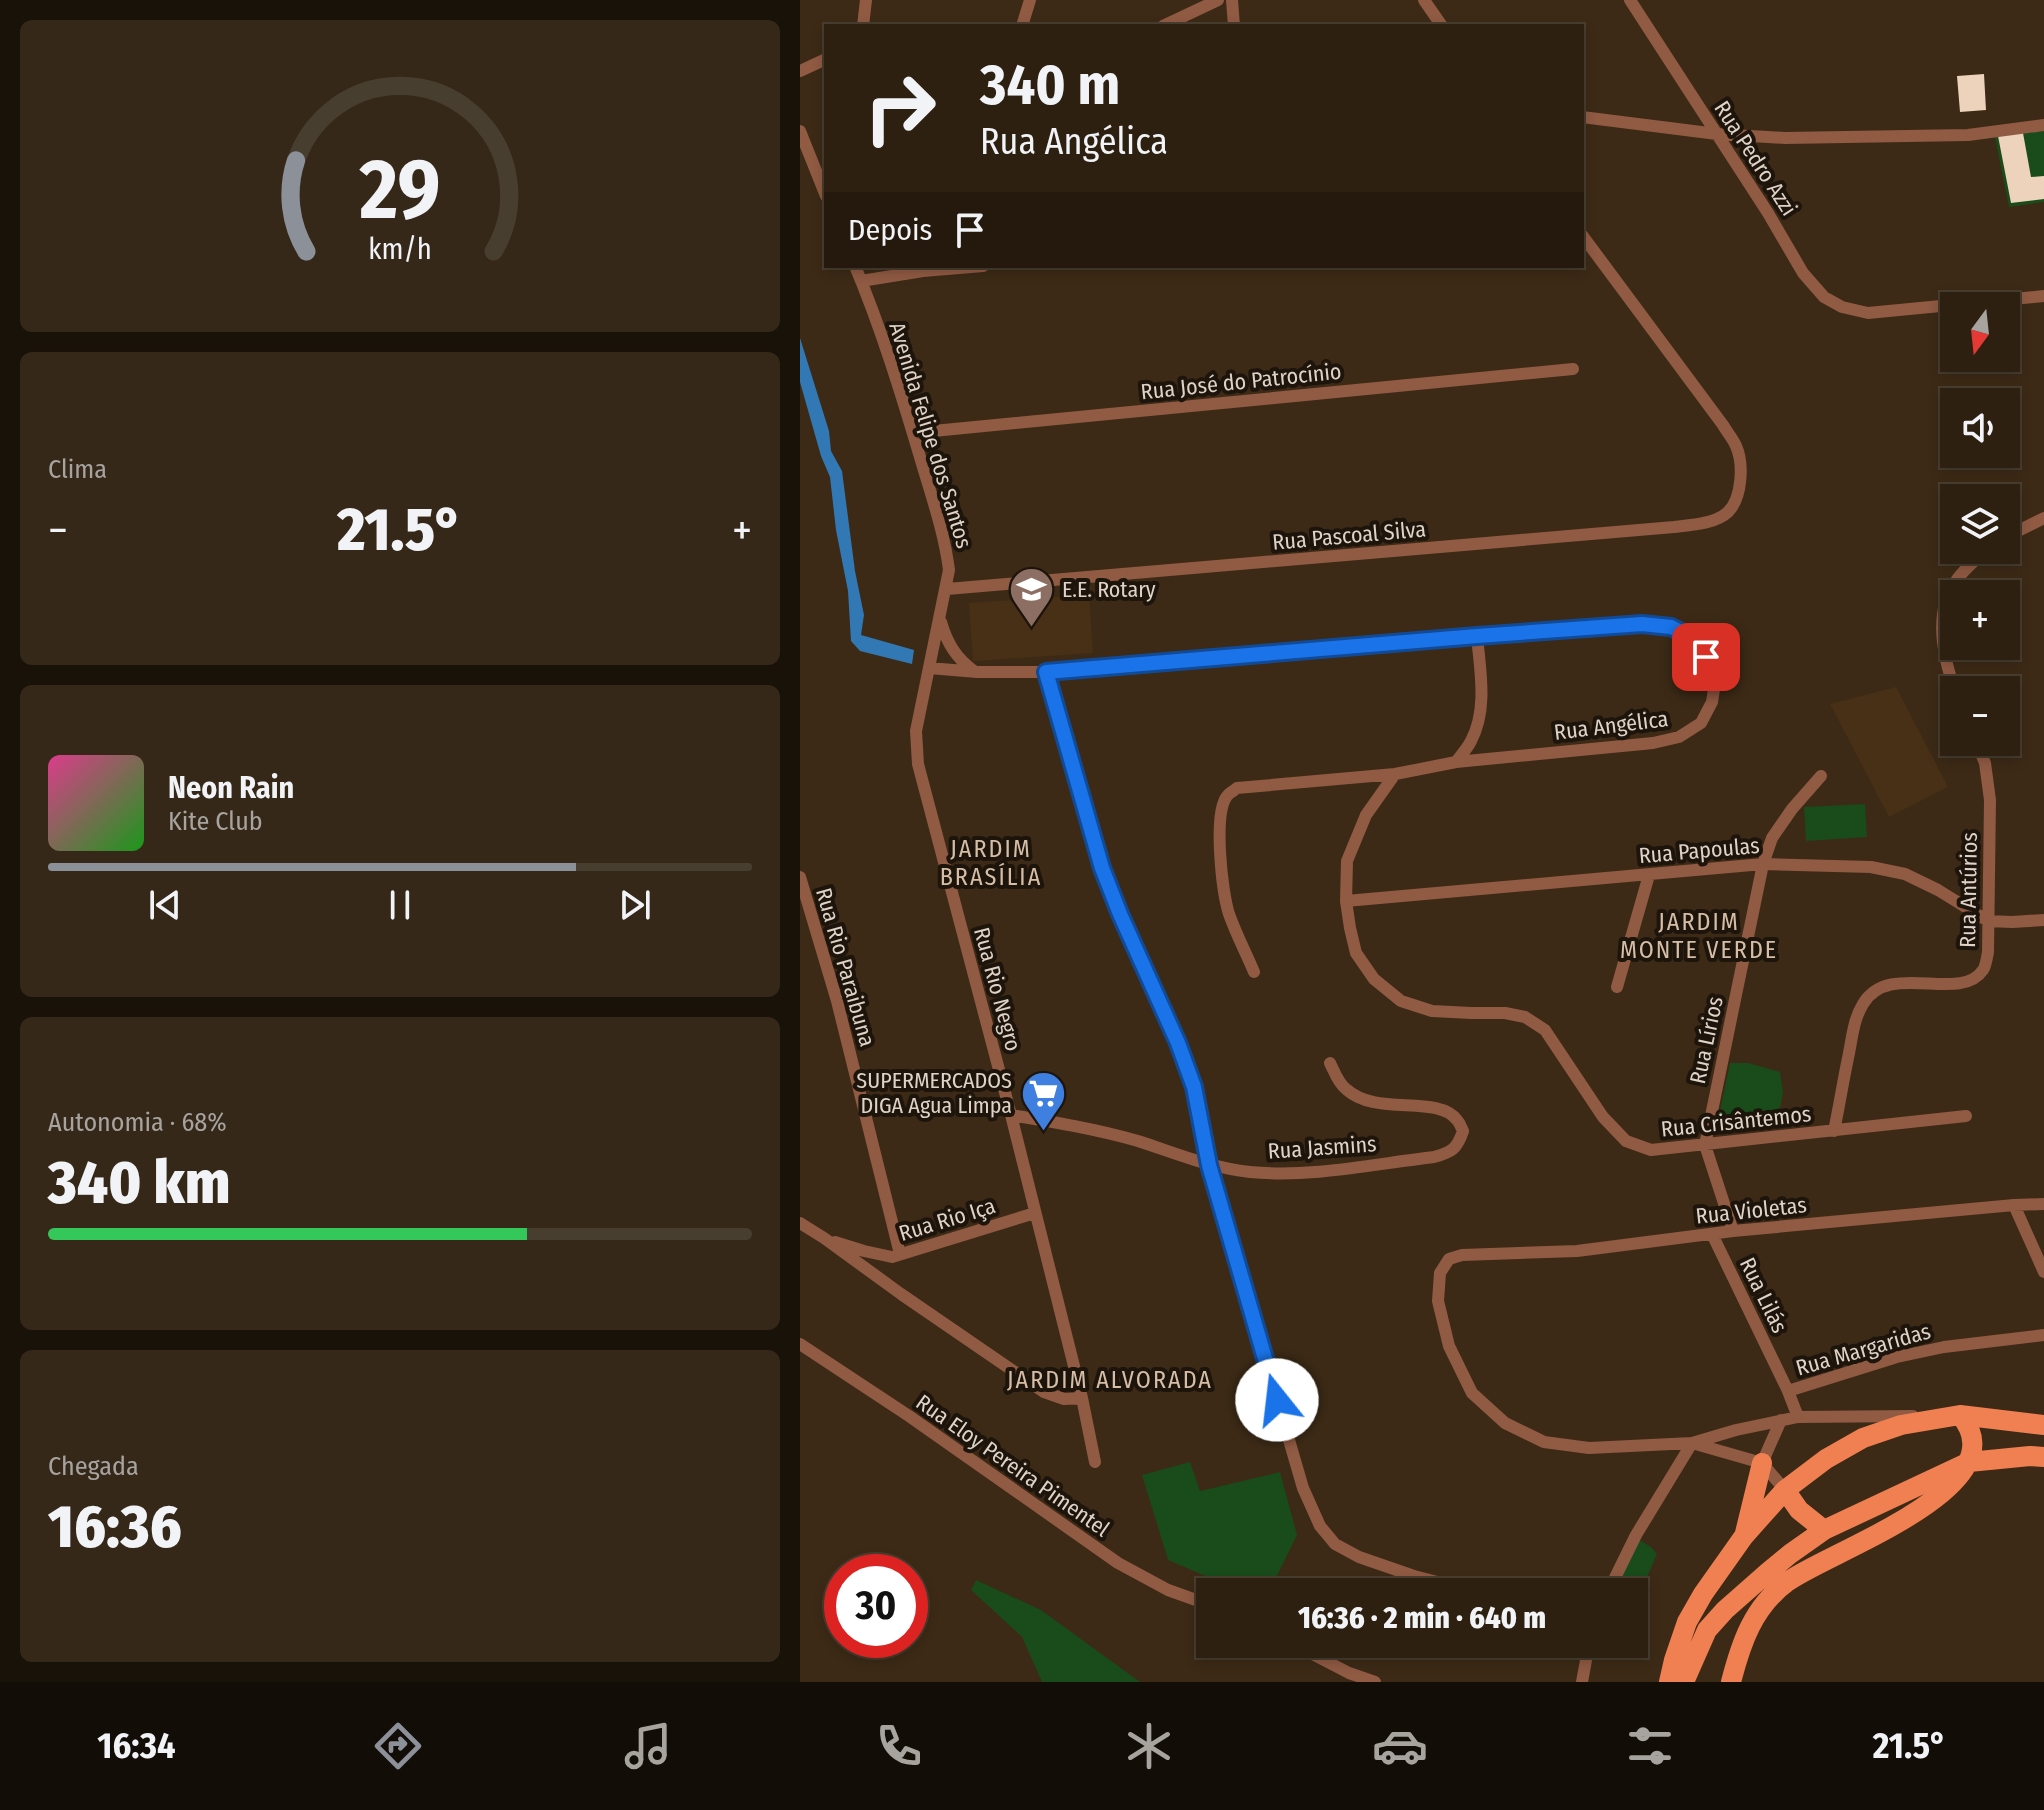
<!DOCTYPE html>
<html lang="pt">
<head>
<meta charset="utf-8">
<style>
  body { margin:0; font-family:"Fira Sans Condensed",sans-serif; background:#352819; color:#f1f3f6; height:100vh; display:flex; flex-direction:column; font-size:30px; white-space:nowrap }
  * { box-sizing:border-box; margin:0 }
  p { font-size:26px; color:#a7a39f }
  .icon { flex:none; width:44px; height:44px; fill:none; stroke:currentColor; stroke-width:2; stroke-linecap:round; stroke-linejoin:round }
  .map { position:relative; flex:1; overflow:hidden }
  .sheet { display:flex; flex-direction:column; gap:20px; padding:20px; background:#191209; width:800px }
  .sheet>* { flex:none }
  .top-card { position:absolute; left:24px; top:24px; width:760px; height:244px; border-radius:0px; box-shadow:0 4px 12px #0003,0 0 0 2px #483e30; background:#2d2010; color:#f1f3f6; overflow:hidden }
  .needle { width:52px; rotate:195deg }
  .controls { position:absolute; left:1140px; top:292px; display:grid; gap:16px }
  .controls a { display:grid; place-items:center; width:80px; height:80px; border-radius:0px; background:#2d2010; box-shadow:0 4px 12px #0003,0 0 0 2px #483e30; font-size:40px }
  .speed { position:absolute; left:24px; top:1554px; display:flex; gap:16px; font-size:40px; font-weight:700; text-align:center }
  .speed>* { display:grid; place-content:center; width:104px; height:104px; border-radius:50%; background:#2d2010; box-shadow:0 4px 12px #0003,0 0 0 2px #483e30; line-height:1 }
  .speed .limit { border:12px solid #d22; background:#fff; color:#111 }
  .pin { position:absolute; display:grid; place-items:center; width:68px; height:68px; color:#fff; margin:-34px; border-radius:16px; box-shadow:0 4px 12px #0006 }
  .me { position:absolute; width:88px; margin:-44px; rotate:344deg; stroke-linejoin:round; filter:drop-shadow(0 0 6px #0008) }
  .turn { display:flex; align-items:center; gap:28px; height:168px; padding:0 24px; font-size:36px }
  .turn .icon { width:104px; height:104px; stroke-width:2.5 }
  .turn b { display:block; font-size:56px; line-height:68px }
  .then { display:flex; align-items:center; height:76px; padding:0 24px; background:#0003; gap:16px; font-size:30px }
  .big { font-size:60px; font-weight:800; line-height:1.1 }
  .sheet .tile { flex:1; display:flex; flex-direction:column; justify-content:center; gap:12px; min-width:0; padding:0 28px; border-radius:12px; background:#352819 }
  .sheet .dial { align-items:center; gap:0 }
  .dial svg { height:208px; overflow:visible; fill:none; stroke:#483e30; stroke-width:7; stroke-linecap:round; text-anchor:middle }
  .dial text { fill:#f1f3f6; stroke:none }
  .song { display:flex; align-items:center; gap:24px }
  .cover { width:96px; height:96px; border-radius:12px; background:linear-gradient(135deg,hsl(330 70% 55%),hsl(120 70% 35%)) }
  .played { height:8px; border-radius:4px; background:linear-gradient(90deg,#8c9099 75%,#483e30 75%) }
  .keys { display:flex; justify-content:space-around; direction:ltr }
  .heat { display:flex; justify-content:space-between; align-items:center; font-size:44px; direction:ltr }
  .charge { height:12px; border-radius:6px; background:linear-gradient(90deg,#34c759 68%,#483e30 0) }
  .trip { position:absolute; left:396px; top:1578px; width:452px; height:80px; border-radius:0px; background:#2d2010; box-shadow:0 4px 12px #0003,0 0 0 2px #483e30; font-weight:800; line-height:80px; text-align:center }
  .tab-bar { display:flex; height:128px; justify-content:space-around; align-items:center; background:#120d06; color:#a7a39f }
  .tab-bar .icon { width:56px; height:56px }
  .tab-bar .selected { color:#8c9099 }
  .tab-bar b { font-size:36px; color:#f1f3f6 }
  main { display:flex; flex:1; min-height:0 }
  .map>svg:first-child { display:block }
</style>
</head>
<body>
<main>
<section class="sheet">
<div class="tile dial"><svg viewBox="0 0 100 80">
<path d="M14 69A42 42 0 1 1 86 69"/>
<path d="M14 69A42 42 0 0 1 10 34" stroke="#8c9099"/>
<text x="50" y="56" font-size="32" font-weight="700">29</text>
<text x="50" y="72" font-size="11">km/h</text>
</svg></div>
<div class="tile"><p>Clima</p>
<div class="heat"><a>−</a><b class="big">21.5°</b><a>+</a></div>
</div>
<div class="tile">
<div class="song"><i class="cover"></i><div><b>Neon Rain</b><p>Kite Club</p></div></div>
<div class="played"></div>
<div class="keys"><svg class="icon" aria-label="previous" viewBox="0 0 24 24"><path d="M18 5L8 12l10 7zM5 5v14"/></svg><svg class="icon" aria-label="pause" viewBox="0 0 24 24"><path d="M8 5v14M16 5v14"/></svg><svg class="icon" aria-label="next" viewBox="0 0 24 24"><path d="M6 5l10 7-10 7zM19 5v14"/></svg></div>
</div>
<div class="tile"><p>Autonomia · 68%</p><b class="big">340 km</b><div class="charge"></div></div>
<div class="tile"><p>Chegada</p><b class="big">16:36</b></div>
</section>
<div class="map">
<svg width="1244" height="1682" viewBox="0 0 1244 1682">
  <rect width="100%" height="100%" fill="#3c2a16"/>
  <path fill="#473015" d="M289,595L293,653L173,661L169,603Z
    M1096,687L1148,787L1089,817L1030,704Z"/>
  <path fill="#194b1b" d="M1244,127V202L1209,207L1194,133Z
    M1065,804L1067,837L1006,841L1004,807Z
    M930,1063H948L980,1072L983,1093L977,1123L932,1128L918,1120Z
    M390,1462L400,1491L480,1472L497,1535L469,1592H443L368,1560L342,1475Z
    M838,1539L851,1547L857,1554L834,1607V1592H813Z
    M176,1580L241,1610L340,1682H242L222,1637L171,1590Z"/>
  <path fill="#3178b4" d="M0,338L29,431L31,451L42,471L55,571L64,615L61,635L114,650L112,664L60,651L51,641L48,591L36,530L30,477L21,456L0,382Z"/>
  <path fill="#edd2bc" d="M1184,74L1186,110L1160,112L1157,76Z
    M1223,133L1231,177L1244,176V199L1211,203L1198,136Z"/>
  <g fill="none" stroke-linecap="round" stroke-linejoin="round">
    <path stroke="#905a43" stroke-width="12" d="M432,0L434,26
      M624,0L642,26
      M830,0L968,213L1003,273L1024,297L1042,307L1068,313L1244,296
      M63,26L66,0
      M222,26L230,0
      M363,26L418,0
      M0,71L26,59
      M782,117L917,134L985,138L1168,135L1244,125
      M0,131L26,196
      M55,266C81,328 101,393 120,457C131,495 144,531 149,570L116,731L118,764L211,1115L282,1398L295,1462
      M61,281L123,271L183,266
      M113,433L773,369
      M1206,537L1244,518
      M147,589L874,527C891,525 915,524 928,512C942,498 944,464 936,446C933,439 927,432 923,425L782,235
      M141,622C147,643 156,658 174,671
      M129,668L177,672H246L677,636L842,624L871,627L891,637L906,657L915,683L912,702L901,723L879,737L853,743L656,762L595,774L437,788C434,791 430,792 427,796C413,814 422,892 429,914C436,934 446,953 454,972
      M246,672L302,868L320,914L378,1043L394,1087L409,1165L503,1488L520,1526L535,1544L559,1557L614,1576L676,1592
      M1155,690C1143,657 1133,612 1156,581C1164,569 1176,559 1187,550
      M656,762C661,755 667,749 671,741C688,709 680,670 677,636
      M595,774L566,815L547,861L546,901L550,928L556,953L574,979L601,1001L632,1011L671,1013H705L725,1017L745,1030L803,1117L826,1141L851,1150L1166,1116
      M0,877L37,1001L100,1254
      M546,901L963,864L1071,867L1105,874L1138,890L1188,921L1212,922L1244,920
      M817,987L849,875
      M211,1115C254,1122 296,1129 338,1141C375,1153 411,1168 450,1172C511,1178 574,1164 634,1157C652,1152 657,1149 663,1131C661,1127 660,1123 657,1120C637,1094 576,1117 546,1089C538,1083 534,1071 530,1063
      M1034,1131C1039,1107 1043,1082 1048,1058C1052,1040 1053,1020 1063,1004C1089,960 1160,1004 1183,970C1186,966 1187,957 1188,952L1190,800L1185,763L1176,742
      M1214,1205L1244,1272
      M0,1223L24,1238L101,1294L244,1392L264,1399L282,1398
      M933,1231L905,1145L963,864L972,838L992,809L1021,776
      M912,1234L988,1391L998,1417
      M35,1242L64,1251L92,1257L235,1213
      M0,1344L109,1416L318,1563L368,1590L410,1605
      M988,1391L1097,1357L1144,1347L1244,1335
      M1113,1416L998,1417L936,1430L892,1443L789,1448L744,1442L705,1423L672,1393L649,1346L638,1301L640,1273L649,1259L662,1255L777,1251L933,1231L1214,1205L1244,1204
      M892,1443L962,1463L985,1490
      M962,1463L981,1420
      M808,1592L836,1535L892,1443
      M493,1644L549,1673L575,1682
      M782,1682L789,1644"/>
    <path stroke="#f08051" stroke-width="20" d="M985,1490L999,1510L1024,1530
      M945,1533L962,1463
      M869,1682L874,1660L887,1622L903,1594L944,1536L985,1490L1026,1459L1063,1438L1101,1425L1160,1415L1244,1425
      M884,1682L907,1630L925,1610L967,1573L990,1554L1024,1530L1169,1462L1230,1456L1244,1457
      M931,1682C941,1643 953,1607 987,1582C1027,1552 1223,1487 1160,1415"/>
  </g>
  <g fill="none" stroke-linecap="round" stroke-linejoin="round">
    <defs>
      <path id="route" d="M477,1400L409,1165L394,1087L378,1043L320,914L302,868L246,672L677,636L842,624L871,627L891,637L906,657"/>
    </defs>
    <use href="#route" stroke="#114b97" stroke-width="20"/>
    <use href="#route" stroke="#1a73e8" stroke-width="14"/>
  </g>
  <defs>
    <symbol id="school-pin" viewBox="-11 -11 22 30"><path d="M0 17L-7.5 6A9.5 9.5 0 1 1 7.5 6Z" fill="#8d6e63" stroke="#1d140c"/><path d="M0-5L7-2L0 1L-7-2ZM-4 1L0 2.5L4 1V4Q0 6-4 4Z" fill="#fff"/></symbol>
    <symbol id="supermarket-pin" viewBox="-11 -11 22 30"><path d="M0 17L-7.5 6A9.5 9.5 0 1 1 7.5 6Z" fill="#3f7fe0" stroke="#1d140c"/><path d="M-6-5.5h2.5l.6 2H6L4.5 2H-2.5L-4.4-4H-6ZM-1.5 3.2a1.3 1.3 0 1 0 .1 0ZM3 3.2a1.3 1.3 0 1 0 .1 0Z" fill="#fff"/></symbol>
  </defs>
  <g fill-rule="evenodd">
    <use href="#school-pin" x="206" y="564" width="51" height="69"/>
    <use href="#supermarket-pin" x="218" y="1068" width="51" height="69"/>
  </g>
  <g text-anchor="middle" stroke-width="8" stroke-linejoin="round" paint-order="stroke">
    <g font-size="22" fill="#dfd3c7" stroke="#1d140c">
      <text transform="translate(956 158) rotate(57)" y="8">Rua Pedro Azzi</text>
      <text transform="translate(441 381) rotate(-6)" y="8">Rua José do Patrocínio</text>
      <text transform="translate(131 435) rotate(73)" y="8">Avenida Felipe dos Santos</text>
      <text transform="translate(549 535) rotate(-5)" y="8">Rua Pascoal Silva</text>
      <text transform="translate(811 725) rotate(-7)" y="8">Rua Angélica</text>
      <text transform="translate(899 850) rotate(-5)" y="8">Rua Papoulas</text>
      <text transform="translate(1168 890) rotate(-89)" y="8">Rua Antúrios</text>
      <text transform="translate(46 967) rotate(74)" y="8">Rua Rio Paraibuna</text>
      <text transform="translate(198 989) rotate(75)" y="8">Rua Rio Negro</text>
      <text transform="translate(906 1040) rotate(-78)" y="8">Rua Lírios</text>
      <text transform="translate(936 1121) rotate(-6)" y="8">Rua Crisântemos</text>
      <text transform="translate(522 1147) rotate(-4)" y="8">Rua Jasmins</text>
      <text transform="translate(951 1210) rotate(-6)" y="8">Rua Violetas</text>
      <text transform="translate(147 1219) rotate(-17)" y="8">Rua Rio Iça</text>
      <text transform="translate(964 1295) rotate(64)" y="8">Rua Lilás</text>
      <text transform="translate(1063 1349) rotate(-16)" y="8">Rua Margaridas</text>
      <text transform="translate(213 1465) rotate(35)" y="8">Rua Eloy Pereira Pimentel</text>
    </g>
    <g font-size="22" fill="#dfd3c7" stroke="#1d140c" text-anchor="start">
      <text x="262" y="597">E.E. Rotary</text>
      <text x="212" y="1088" text-anchor="end">SUPERMERCADOS<tspan x="212" dy="25">DIGA Agua Limpa</tspan></text>
    </g>
    <g font-size="24" letter-spacing="2" fill="#d6bea6" stroke="#1d140c">
      <text x="191" y="857">JARDIM<tspan x="191" dy="28">BRASÍLIA</tspan></text>
      <text x="899" y="930">JARDIM<tspan x="899" dy="28">MONTE VERDE</tspan></text>
      <text x="310" y="1388">JARDIM ALVORADA</text>
    </g>
  </g>
</svg>
<div class="controls">
<a><svg class="needle" viewBox="-14 -14 28 28"><path d="M0-13l5 13h-10z" fill="#e53935"/><path d="M0 13l5-13h-10z" fill="#a7a39f"/></svg></a>
<a><svg class="icon" aria-label="sound" viewBox="0 0 24 24"><path d="M4 9h4l5-4v14l-5-4H4zM17 9q2 3 0 6"/></svg></a>
<a><svg class="icon" aria-label="layers" viewBox="0 0 24 24"><path d="M12 4l9 5-9 5-9-5zM3 14l9 5 9-5"/></svg></a>
<a>+</a>
<a>−</a>
</div>
<div class="speed"><div class="limit">30</div></div>
<div class="pin" style="left:906px;top:657px;background:#d93025"><svg class="icon" aria-label="arrive" viewBox="0 0 24 24"><path d="M6 21V4h12l-3 4 3 4H6"/></svg></div>
<svg class="me" style="left:477px;top:1400px" viewBox="-20 -20 40 40"><circle r="19" fill="#fff"/><path d="M0-13L10 11 0 6-10 11z" fill="#1a73e8"/></svg>
<div class="trip">16:36 · 2 min · 640 m</div>
<div class="top-card">
<div class="turn"><svg class="icon" aria-label="right" viewBox="0 0 24 24"><path d="M7 20v-9h11M14 6l5 5-5 5"/></svg><div><b>340 m</b>Rua Angélica</div></div>
<div class="then">Depois<svg class="icon" aria-label="arrive" viewBox="0 0 24 24"><path d="M6 21V4h12l-3 4 3 4H6"/></svg></div>
</div>
</div>
</main>
<nav class="tab-bar">
<b>16:34</b>
<svg class="icon selected" aria-label="directions" viewBox="0 0 24 24"><path d="M12 3l9 9-9 9-9-9zM9 14v-3h6M13 9l2 2-2 2"/></svg>
<svg class="icon" aria-label="music" viewBox="0 0 24 24"><path d="M9 18V5l10-2v13"/><circle cx="6" cy="18" r="3"/><circle cx="16" cy="16" r="3"/></svg>
<svg class="icon" aria-label="phone" viewBox="0 0 24 24"><path d="M5 4h4l2 5-3 2q2 4 5 5l2-3 5 2v4C11 20 4 13 5 4z"/></svg>
<svg class="icon" aria-label="climate" viewBox="0 0 24 24"><path d="M12 3v18M4 7l16 10M4 17L20 7"/></svg>
<svg class="icon" aria-label="car" viewBox="0 0 24 24"><path d="M5 17H2v-5l4-1 3-4h7l3 4 3 1v5h-3M9 17h6M6 11h13"/><circle cx="7" cy="17" r="2"/><circle cx="17" cy="17" r="2"/></svg>
<svg class="icon" aria-label="filters" viewBox="0 0 24 24"><path d="M4 7h16M4 17h16"/><circle cx="9" cy="7" r="2"/><circle cx="15" cy="17" r="2"/></svg>
<b>21.5°</b>
</nav>
</body>
</html>
